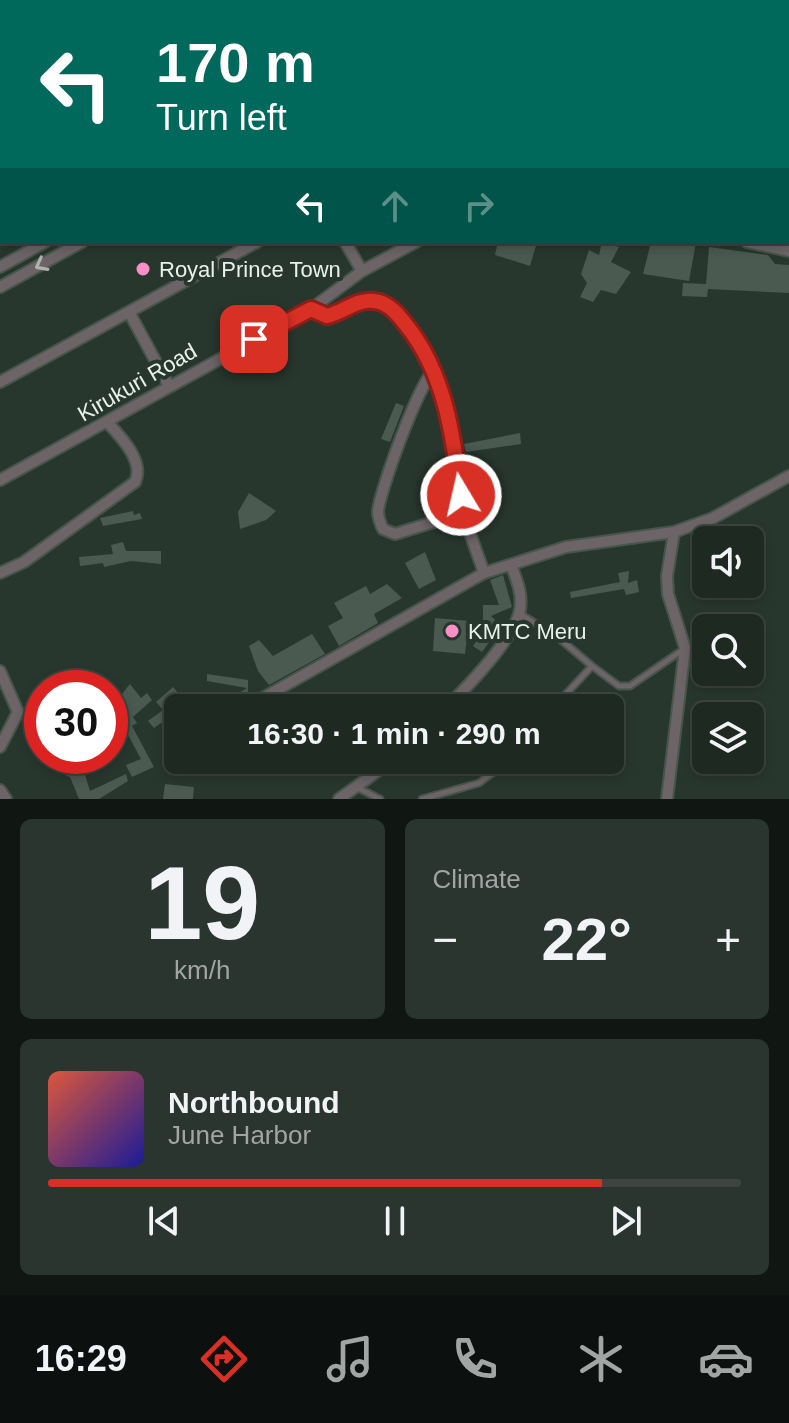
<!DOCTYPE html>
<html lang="en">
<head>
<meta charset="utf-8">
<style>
  body { margin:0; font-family:Arial,sans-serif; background:#2b352f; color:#f1f3f6; height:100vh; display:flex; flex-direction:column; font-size:30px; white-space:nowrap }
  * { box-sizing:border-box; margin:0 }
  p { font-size:26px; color:#a1a6a5 }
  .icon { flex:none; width:44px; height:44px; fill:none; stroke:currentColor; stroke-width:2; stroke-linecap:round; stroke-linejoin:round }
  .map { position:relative; height:799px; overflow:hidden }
  .drawer { display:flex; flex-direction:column; gap:20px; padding:20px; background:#101713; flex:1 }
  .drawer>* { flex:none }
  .guide { position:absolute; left:0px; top:0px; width:790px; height:244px; box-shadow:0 4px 12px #0003,0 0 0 2px #3c4540; background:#00695c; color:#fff; overflow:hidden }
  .buttons { position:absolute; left:692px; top:526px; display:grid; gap:16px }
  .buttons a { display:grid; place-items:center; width:72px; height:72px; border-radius:12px; background:#1e2922; box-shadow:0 4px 12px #0003,0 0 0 2px #3c4540; font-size:40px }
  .speed { position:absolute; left:24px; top:670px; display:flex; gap:16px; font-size:40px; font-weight:700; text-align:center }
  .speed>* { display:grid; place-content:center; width:104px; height:104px; border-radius:50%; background:#1e2922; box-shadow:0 4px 12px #0003,0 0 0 2px #3c4540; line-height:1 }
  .speed .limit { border:12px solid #d22; background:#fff; color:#111 }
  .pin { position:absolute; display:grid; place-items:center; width:68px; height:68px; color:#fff; margin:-34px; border-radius:16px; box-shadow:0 4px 12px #0006 }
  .me { position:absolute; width:88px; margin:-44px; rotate:351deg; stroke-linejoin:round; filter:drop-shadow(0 0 6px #0008) }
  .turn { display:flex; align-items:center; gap:28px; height:168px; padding:0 24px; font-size:36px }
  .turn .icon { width:104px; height:104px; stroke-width:2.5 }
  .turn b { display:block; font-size:56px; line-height:68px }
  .lanes { display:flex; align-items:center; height:76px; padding:0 24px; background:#0003; justify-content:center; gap:40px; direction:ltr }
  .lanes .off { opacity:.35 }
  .big { font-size:60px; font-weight:800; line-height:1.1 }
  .drawer .card { flex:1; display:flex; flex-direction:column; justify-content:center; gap:12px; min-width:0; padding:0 28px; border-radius:12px; background:#2b352f }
  .drawer .dial { align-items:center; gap:0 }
  .dial b { font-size:104px; line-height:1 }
  .song { display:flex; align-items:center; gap:24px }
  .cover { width:96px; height:96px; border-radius:12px; background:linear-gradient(135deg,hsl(10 70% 55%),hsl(240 70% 35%)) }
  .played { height:8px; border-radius:4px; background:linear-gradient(90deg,#d93025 80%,#3c4540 80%) }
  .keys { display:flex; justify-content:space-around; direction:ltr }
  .heat { display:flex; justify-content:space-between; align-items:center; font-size:44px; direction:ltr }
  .drawer .tiles { flex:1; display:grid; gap:20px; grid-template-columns:1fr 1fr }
  .card:last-child { grid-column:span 2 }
  .trip { position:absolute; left:164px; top:694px; width:460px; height:80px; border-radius:12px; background:#1e2922; box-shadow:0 4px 12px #0003,0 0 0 2px #3c4540; font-weight:800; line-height:80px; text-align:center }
  .tab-bar { display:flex; height:128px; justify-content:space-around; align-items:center; background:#0c100e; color:#a1a6a5 }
  .tab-bar .icon { width:56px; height:56px }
  .tab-bar .on { color:#d93025 }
  .tab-bar b { font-size:36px; color:#f1f3f6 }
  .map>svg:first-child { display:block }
</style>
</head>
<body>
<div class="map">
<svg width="789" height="799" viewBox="0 0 789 799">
  <rect width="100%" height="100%" fill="#28372e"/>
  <path fill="#6a284c" d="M55,0H413L407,2Z"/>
  <path fill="#4a5a50" d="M498,242H537L530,266L495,255Z
    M602,242L619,247L611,262L631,272L616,294L601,290L593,302L580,297L587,283L581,274L589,250L599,255Z
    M651,242H696L689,281L643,274Z
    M709,247L768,255L775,264L789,265V293L708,289L707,297L682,296L683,283L706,284Z
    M396,403L404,406L390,442L381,439Z
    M520,433L521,444L466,452L464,444Z
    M249,493L276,511L266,520L240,529L238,512Z
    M133,511L134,515L140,513L142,519L103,526L100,518Z
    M123,542L126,551H161V564L131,561L104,567L103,563L80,566L79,557L113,554L111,545Z
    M425,552L436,580L419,589L405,563Z
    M629,571L628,583L637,580L639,592L626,595L624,589L571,598L570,592L620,582L618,573Z
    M503,575L512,607L491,616L501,626L482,652L473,646L491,622H483V605H499L490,580Z
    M387,584L402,598L374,614L378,623L339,646L328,626L343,618L334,603L366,586L370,594Z
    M435,618L469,621L465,654L433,651Z
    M312,634L325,654L269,685L258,671L249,646L259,640L273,656Z
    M207,674L248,680V696L235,702L232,697L247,688L207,681Z
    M130,684L141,698L147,693L152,700L133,717L137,723L132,726L154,767L132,777L126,765L141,759L121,722L110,730V709Z
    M173,687L186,702L178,708V723L170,724L167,719L154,728L148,721L163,710L156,702Z
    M78,756H92L83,768L90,791L126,774L128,781L99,799H79L70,777L65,775Z
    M219,760L280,762V769L219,765Z
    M165,784L194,787L193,799H163Z"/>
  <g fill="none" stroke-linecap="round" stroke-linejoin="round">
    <defs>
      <path id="service" d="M17,2L18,0
        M788,70H789
        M519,613L560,639L592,666L553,708
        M592,666L619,686H630L684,649
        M358,788L380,799
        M422,799L479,783L510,760"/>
      <path id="minor" d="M271,2L276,0
        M0,152L2,151
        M0,178L2,177
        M345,242L362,271
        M747,242L789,251
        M0,267L45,242
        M0,287L82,242
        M311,309L327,316L366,301H378L397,314L420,343L441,387L463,513L484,573
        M129,312L169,386
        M434,371C420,380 380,490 378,511C378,518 380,523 383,529L395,534L463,513
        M0,382L257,242
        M0,480L311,309L362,271L416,242
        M0,573L24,562L135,482C145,462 121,437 108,423
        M0,671L18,712L0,747
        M245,708L484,573L566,547L674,532L713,518L789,476
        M446,708C468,686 510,643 519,614C524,597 517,580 511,565
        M0,790L6,799
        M339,799L393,760
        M667,799L685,648L668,594L667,576L674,532"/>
      <path id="secondary" d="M0,73L2,72"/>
      <path id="trunk" d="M29,0L34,2
        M788,101H789"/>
    </defs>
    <use href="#service" stroke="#47554c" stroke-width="9"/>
    <use href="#minor" stroke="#47554c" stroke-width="14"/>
    <use href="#secondary" stroke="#47554c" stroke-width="18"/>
    <use href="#trunk" stroke="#47554c" stroke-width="20"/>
    <use href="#service" stroke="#6c6467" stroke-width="5"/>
    <use href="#minor" stroke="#6c6467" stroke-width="10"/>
    <use href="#secondary" stroke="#8b7f84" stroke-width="14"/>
    <use href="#trunk" stroke="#ae9ea5" stroke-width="16"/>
  </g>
  <defs><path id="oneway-chevron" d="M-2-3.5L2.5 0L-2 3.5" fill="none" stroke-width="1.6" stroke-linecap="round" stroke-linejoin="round" transform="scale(2)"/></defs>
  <use stroke="#b0b2b0" href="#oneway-chevron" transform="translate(41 265) rotate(152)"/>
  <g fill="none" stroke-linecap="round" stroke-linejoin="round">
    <defs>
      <path id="route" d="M254,339L311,309L327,316C344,312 360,296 379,302C391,305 400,317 407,326C445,374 453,435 461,495"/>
    </defs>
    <use href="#route" stroke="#8d1f18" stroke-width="20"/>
    <use href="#route" stroke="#d93025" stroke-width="14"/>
  </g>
  <g fill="#fb8fc5" stroke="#28372e" stroke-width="3">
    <circle cx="143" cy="269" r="8"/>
    <circle cx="452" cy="631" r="8"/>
  </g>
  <g text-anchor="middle" stroke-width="8" stroke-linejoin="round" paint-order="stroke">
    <g font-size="22" fill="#e8f1ec" stroke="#28372e" text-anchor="start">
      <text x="159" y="277">Royal Prince Town</text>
      <text x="468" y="639">KMTC Meru</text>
    </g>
    <g font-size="22" fill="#e8f1ec" stroke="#28372e">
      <text transform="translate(137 382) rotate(-30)" y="8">Kirukuri Road</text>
    </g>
  </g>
</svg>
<div class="buttons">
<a><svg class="icon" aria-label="sound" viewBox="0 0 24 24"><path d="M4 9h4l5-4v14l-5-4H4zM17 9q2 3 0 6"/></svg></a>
<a><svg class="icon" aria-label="search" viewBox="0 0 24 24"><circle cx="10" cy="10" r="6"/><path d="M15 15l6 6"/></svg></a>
<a><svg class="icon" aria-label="layers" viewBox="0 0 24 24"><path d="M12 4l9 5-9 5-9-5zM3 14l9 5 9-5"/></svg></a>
</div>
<div class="speed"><div class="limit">30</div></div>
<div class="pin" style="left:254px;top:339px;background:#d93025"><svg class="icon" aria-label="arrive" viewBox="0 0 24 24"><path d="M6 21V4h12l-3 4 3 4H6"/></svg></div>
<svg class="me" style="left:461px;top:495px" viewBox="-20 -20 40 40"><circle r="17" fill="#d93025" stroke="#fff" stroke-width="3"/><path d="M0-11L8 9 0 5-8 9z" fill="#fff"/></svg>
<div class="trip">16:30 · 1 min · 290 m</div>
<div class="guide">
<div class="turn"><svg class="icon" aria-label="left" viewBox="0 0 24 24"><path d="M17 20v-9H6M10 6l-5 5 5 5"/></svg><div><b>170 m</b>Turn left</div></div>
<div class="lanes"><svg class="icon" aria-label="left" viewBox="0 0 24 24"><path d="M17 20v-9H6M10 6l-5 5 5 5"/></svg><svg class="icon off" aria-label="ahead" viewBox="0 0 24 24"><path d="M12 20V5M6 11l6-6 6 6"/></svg><svg class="icon off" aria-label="right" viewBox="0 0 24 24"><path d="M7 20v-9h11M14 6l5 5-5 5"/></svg></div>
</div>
</div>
<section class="drawer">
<div class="tiles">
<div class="card dial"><b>19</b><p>km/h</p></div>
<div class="card"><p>Climate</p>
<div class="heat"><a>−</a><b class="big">22°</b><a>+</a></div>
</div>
<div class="card">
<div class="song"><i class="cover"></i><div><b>Northbound</b><p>June Harbor</p></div></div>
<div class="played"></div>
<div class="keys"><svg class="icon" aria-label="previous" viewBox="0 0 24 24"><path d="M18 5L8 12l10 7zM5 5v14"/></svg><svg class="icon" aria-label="pause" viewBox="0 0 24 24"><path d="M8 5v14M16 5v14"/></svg><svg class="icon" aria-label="next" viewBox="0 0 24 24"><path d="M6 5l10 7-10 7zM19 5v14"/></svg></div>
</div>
</div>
</section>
<nav class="tab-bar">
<b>16:29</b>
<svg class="icon on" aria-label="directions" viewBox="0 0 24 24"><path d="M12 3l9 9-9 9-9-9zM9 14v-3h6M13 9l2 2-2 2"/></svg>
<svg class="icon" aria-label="music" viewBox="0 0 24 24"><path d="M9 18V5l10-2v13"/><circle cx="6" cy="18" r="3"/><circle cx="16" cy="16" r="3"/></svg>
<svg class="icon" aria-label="phone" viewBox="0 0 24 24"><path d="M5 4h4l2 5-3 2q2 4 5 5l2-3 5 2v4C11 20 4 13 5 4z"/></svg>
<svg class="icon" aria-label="climate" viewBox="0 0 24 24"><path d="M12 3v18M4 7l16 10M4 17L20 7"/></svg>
<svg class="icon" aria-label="car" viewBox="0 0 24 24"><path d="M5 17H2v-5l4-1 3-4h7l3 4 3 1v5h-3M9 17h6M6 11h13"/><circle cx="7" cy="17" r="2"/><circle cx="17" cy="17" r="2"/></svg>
</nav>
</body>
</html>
